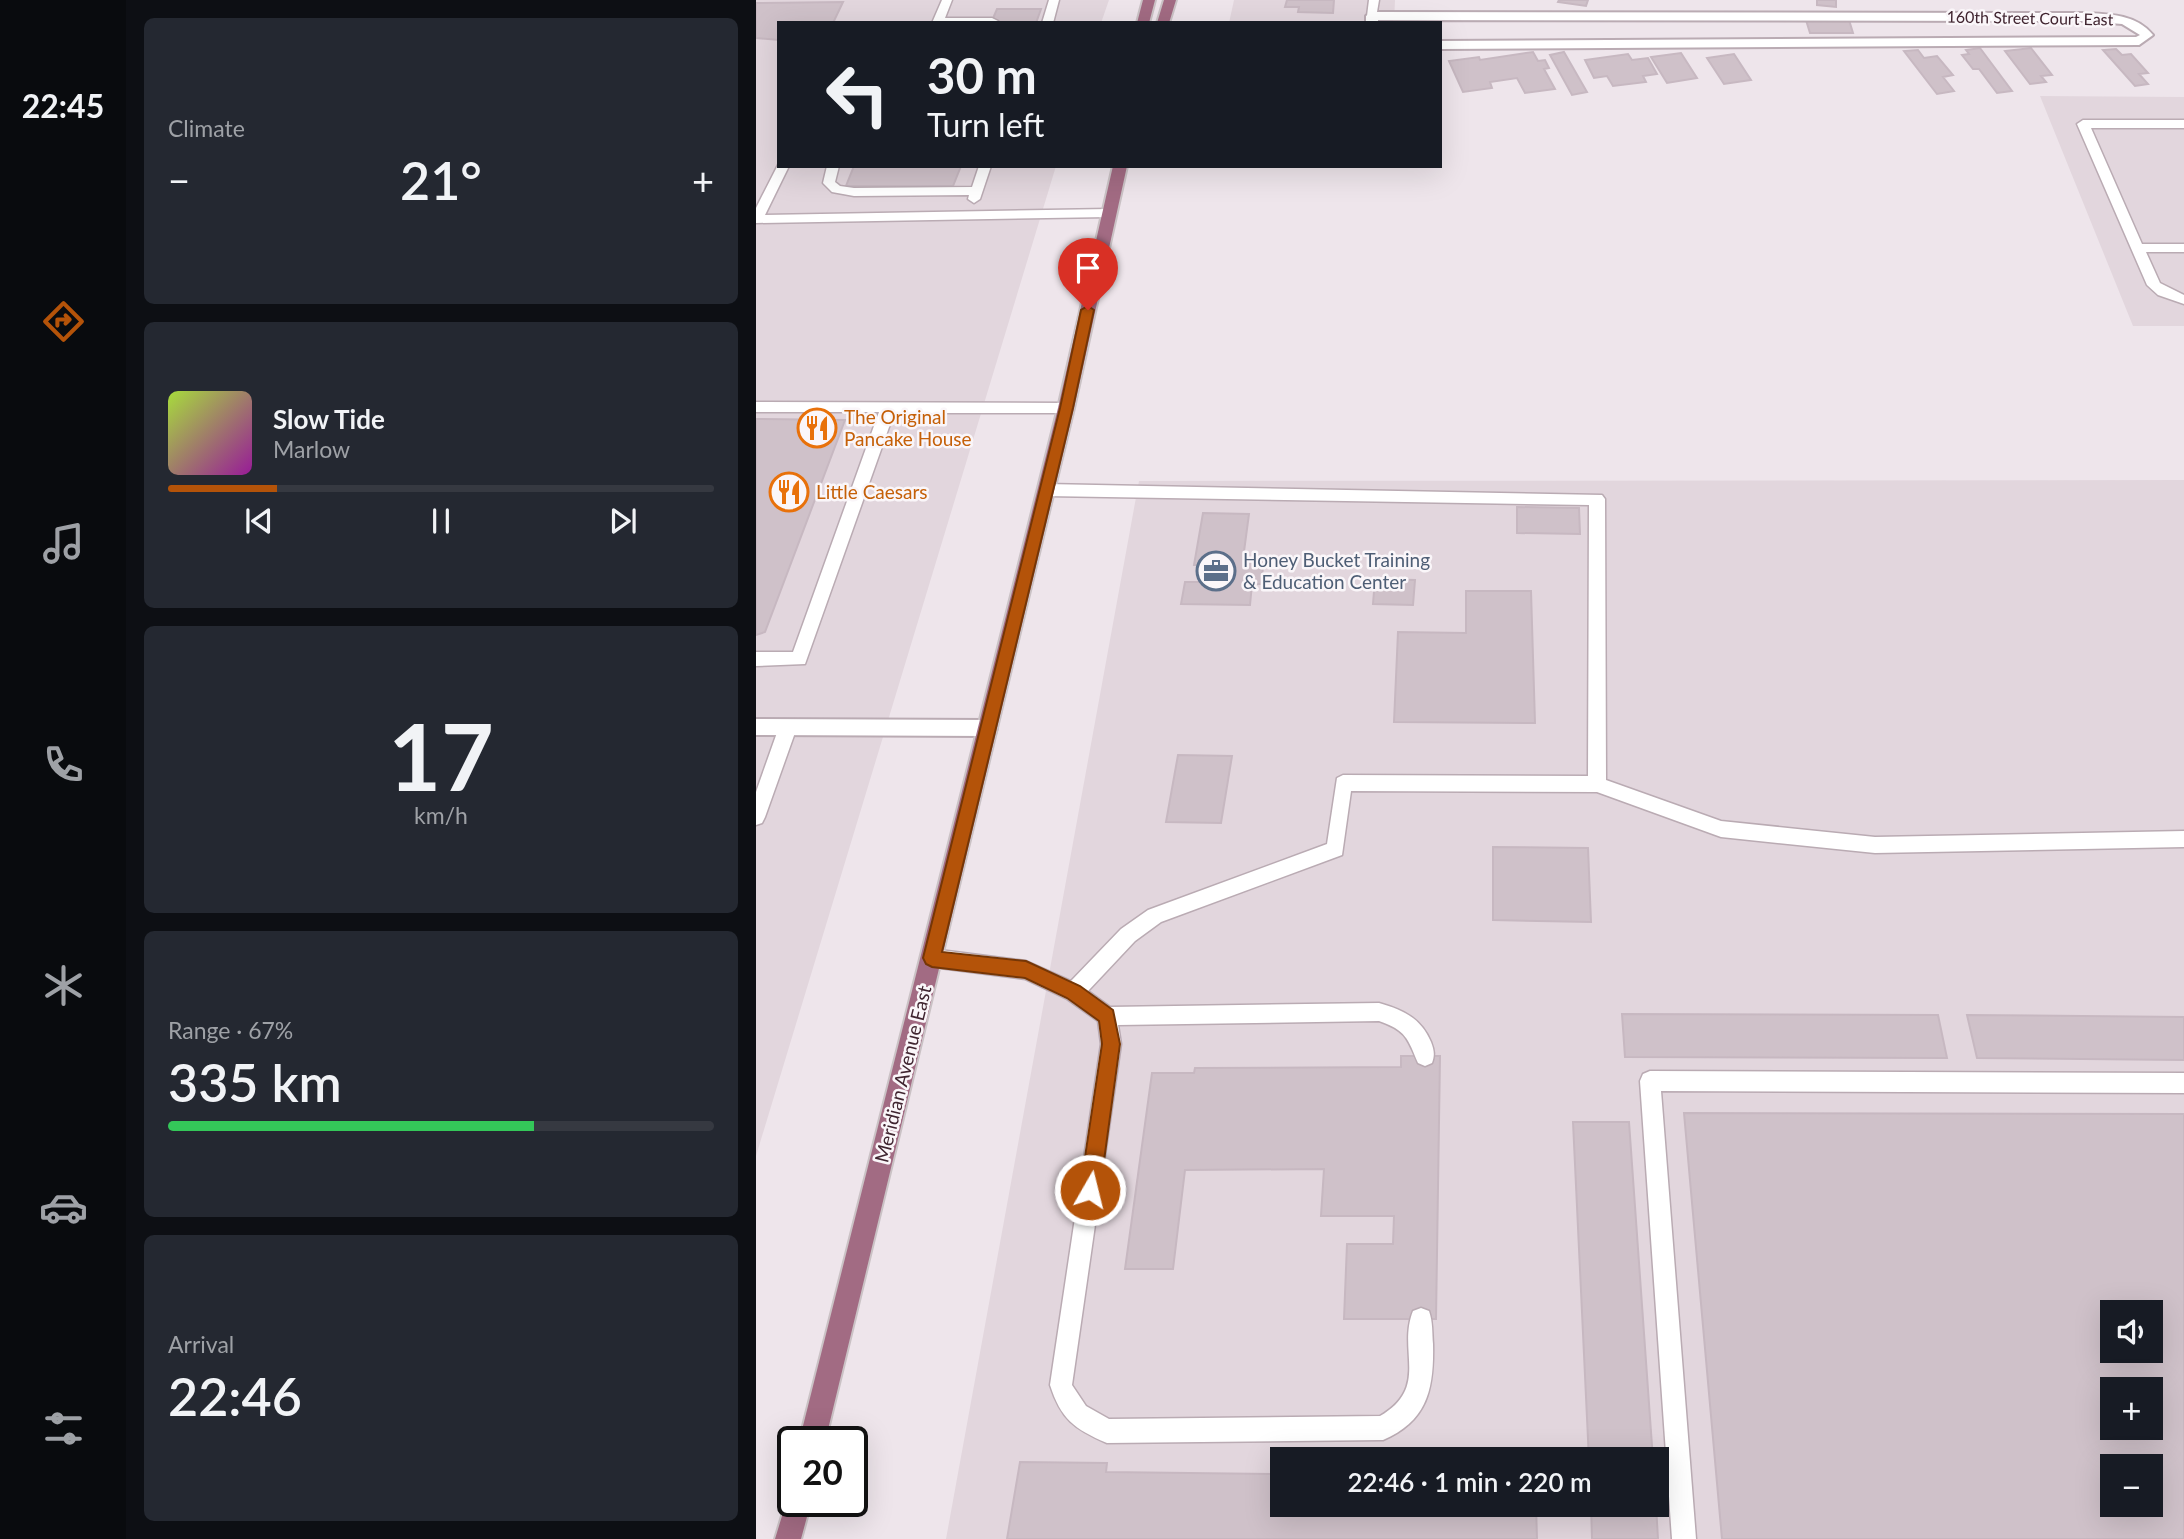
<!DOCTYPE html>
<html lang="en">
<head>
<meta charset="utf-8">
<style>
  body { margin:0; font-family:Lato,sans-serif; background:#242831; color:#f1f3f6; height:100vh; display:flex; flex-direction:column; font-size:26px; white-space:nowrap }
  * { box-sizing:border-box; margin:0 }
  p { font-size:23px; color:#9ea1a6 }
  .icon { flex:none; width:38px; height:38px; fill:none; stroke:currentColor; stroke-width:2; stroke-linecap:round; stroke-linejoin:round }
  .map { position:relative; flex:1; overflow:hidden }
  .panel { display:flex; flex-direction:column; gap:18px; padding:18px; background:#0d0f14; width:630px }
  .panel>* { flex:none }
  .guide { position:absolute; left:21px; top:21px; width:665px; height:147px; border-radius:0px; box-shadow:0 7px 28px #0002; background:#171b24; color:#f1f3f6; overflow:hidden }
  .fabs { position:absolute; left:1344px; top:1300px; display:grid; gap:14px }
  .fabs a { display:grid; place-items:center; width:63px; height:63px; border-radius:0px; background:#171b24; box-shadow:0 7px 28px #0002; font-size:35px }
  .speed { position:absolute; left:21px; top:1426px; display:flex; gap:14px; font-size:35px; font-weight:700; text-align:center }
  .speed>* { display:grid; place-content:center; width:91px; height:91px; border-radius:50%; background:#171b24; box-shadow:0 7px 28px #0002; line-height:1 }
  .speed .limit { border:4px solid #111; border-radius:10px; background:#fff; color:#111 }
  .pin { position:absolute; display:grid; place-items:center; width:60px; height:60px; color:#fff; margin:-72px -30px; border-radius:50% 50% 50% 0; rotate:-45deg; box-shadow:0 0 7px #0007 }
  .pin .icon { rotate:45deg }
  .me { position:absolute; width:77px; margin:-38px; rotate:8deg; stroke-linejoin:round; filter:drop-shadow(0 0 5px #0008) }
  .turn { display:flex; align-items:center; gap:24px; height:147px; padding:0 35px; font-size:32px }
  .turn .icon { width:91px; height:91px; stroke-width:2.5 }
  .turn b { display:block; font-size:49px; line-height:60px }
  .big { font-size:52px; font-weight:600; line-height:1.1 }
  .panel .tile { flex:1; display:flex; flex-direction:column; justify-content:center; gap:10px; min-width:0; padding:0 24px; border-radius:10px; background:#242831 }
  .panel .dial { align-items:center; gap:0 }
  .dial b { font-size:91px; line-height:1 }
  .song { display:flex; align-items:center; gap:21px }
  .cover { width:84px; height:84px; border-radius:10px; background:linear-gradient(135deg,hsl(80 70% 55%),hsl(300 70% 35%)) }
  .played { height:7px; border-radius:4px; background:linear-gradient(90deg,#b45309 20%,#363941 20%) }
  .keys { display:flex; justify-content:space-around; direction:ltr }
  .heat { display:flex; justify-content:space-between; align-items:center; font-size:38px; direction:ltr }
  .charge { height:10px; border-radius:5px; background:linear-gradient(90deg,#34c759 67%,#363941 0) }
  .trip { position:absolute; left:514px; top:1447px; width:399px; height:70px; border-radius:0px; background:#171b24; box-shadow:0 7px 28px #0002; font-weight:600; line-height:70px; text-align:center }
  main { display:flex; flex:1; min-height:0 }
  .dock { display:flex; flex-direction:column; width:126px; justify-content:space-around; align-items:center; background:#090b0e; color:#9ea1a6 }
  .dock .icon { width:49px; height:49px }
  .dock .selected { color:#b45309 }
  .dock b { font-size:32px; color:#f1f3f6 }
  .map>svg:first-child { display:block }
</style>
</head>
<body>
<main>
<nav class="dock">
<b>22:45</b>
<svg class="icon selected" aria-label="directions" viewBox="0 0 24 24"><path d="M12 3l9 9-9 9-9-9zM9 14v-3h6M13 9l2 2-2 2"/></svg>
<svg class="icon" aria-label="music" viewBox="0 0 24 24"><path d="M9 18V5l10-2v13"/><circle cx="6" cy="18" r="3"/><circle cx="16" cy="16" r="3"/></svg>
<svg class="icon" aria-label="phone" viewBox="0 0 24 24"><path d="M5 4h4l2 5-3 2q2 4 5 5l2-3 5 2v4C11 20 4 13 5 4z"/></svg>
<svg class="icon" aria-label="climate" viewBox="0 0 24 24"><path d="M12 3v18M4 7l16 10M4 17L20 7"/></svg>
<svg class="icon" aria-label="car" viewBox="0 0 24 24"><path d="M5 17H2v-5l4-1 3-4h7l3 4 3 1v5h-3M9 17h6M6 11h13"/><circle cx="7" cy="17" r="2"/><circle cx="17" cy="17" r="2"/></svg>
<svg class="icon" aria-label="filters" viewBox="0 0 24 24"><path d="M4 7h16M4 17h16"/><circle cx="9" cy="7" r="2"/><circle cx="15" cy="17" r="2"/></svg>
</nav>
<section class="panel">
<div class="tile"><p>Climate</p>
<div class="heat"><a>−</a><b class="big">21°</b><a>+</a></div>
</div>
<div class="tile">
<div class="song"><i class="cover"></i><div><b>Slow Tide</b><p>Marlow</p></div></div>
<div class="played"></div>
<div class="keys"><svg class="icon" aria-label="previous" viewBox="0 0 24 24"><path d="M18 5L8 12l10 7zM5 5v14"/></svg><svg class="icon" aria-label="pause" viewBox="0 0 24 24"><path d="M8 5v14M16 5v14"/></svg><svg class="icon" aria-label="next" viewBox="0 0 24 24"><path d="M6 5l10 7-10 7zM19 5v14"/></svg></div>
</div>
<div class="tile dial"><b>17</b><p>km/h</p></div>
<div class="tile"><p>Range · 67%</p><b class="big">335 km</b><div class="charge"></div></div>
<div class="tile"><p>Arrival</p><b class="big">22:46</b></div>
</section>
<div class="map">
<svg width="1428" height="1539" viewBox="0 0 1428 1539">
  <rect width="100%" height="100%" fill="#eee5eb"/>
  <path fill="#e2d6dd" fill-rule="evenodd" d="M0,0H353L345,23H23V166H300L0,1156Z
    M478,0H639L638,23H473Z
    M1284,96L1428,97V326H1377Z
    M1428,480V1539H190L383,481ZM1356,1312H1395V1351H1356ZM1356,1390H1395V1428H1356ZM527,1460H901V1505H527ZM1356,1466H1395V1505H1356Z"/>
  <path fill="#cfc1c9" stroke="#c7b8c1" stroke-width="2" fill-rule="evenodd" d="M531,0H578L577,13L542,12L543,7H529Z
    M803,0H832L830,6L802,2Z
    M1061,0H1080V7L1061,5Z
    M87,2L77,23H23V40L0,38V3Z
    M241,9H285L280,23H235Z
    M1050,20H1093L1097,33H1054Z
    M1224,48L1256,91L1241,93L1223,69H1217L1206,55L1213,54L1210,50Z
    M1275,48L1296,75L1285,76L1290,82L1274,84L1249,51Z
    M1360,49L1366,55L1375,54L1392,73L1383,74L1392,84L1379,86L1347,50Z
    M1162,50L1168,58L1181,56L1197,75L1187,77L1198,91L1181,94L1148,51Z
    M777,52L782,61L789,60L793,68L788,69L799,89L769,93L761,78L734,82L736,88L707,92L693,61L723,57L724,60Z
    M808,52L831,92L816,95L794,55Z
    M925,53L941,78L911,83L895,57Z
    M872,54L876,60L892,58L901,74L887,76L890,82L857,86L851,76L838,78L829,60Z
    M978,54L995,80L968,84L951,58Z
    M98,166H205L197,186H90Z
    M0,419L89,420L9,632L0,635Z
    M761,507L823,508L824,534L761,533Z
    M447,513L493,514L487,559H508L505,584H496L494,605L425,604L429,582H443L446,565H438Z
    M619,579L659,580L657,605L617,604Z
    M710,591H775L779,723L638,722L642,632L710,633Z
    M422,755L476,756L465,823L410,822Z
    M737,847L832,848L835,922L737,920Z
    M866,1014L1182,1015L1191,1058L869,1057Z
    M1211,1015L1428,1017V1060L1221,1058Z
    M645,1056H684L680,1319H588L591,1244H637L638,1216H565L568,1169L429,1170L417,1269H369L396,1073H438L439,1068L645,1067Z
    M928,1113L1428,1114V1539H966ZM1356,1312H1395V1351H1356ZM1356,1390H1395V1428H1356ZM1356,1466H1395V1505H1356Z
    M817,1122H873L897,1460H833Z
    M264,1462L351,1463L350,1472L527,1474V1505H780L781,1539H251Z
    M835,1505H900L902,1539H836Z"/>
  <g fill="none" stroke-linecap="round" stroke-linejoin="round">
    <defs>
      <path id="service" d="M186,0H196L189,18H236L242,21L176,23Z
        M293,0H303L297,23H286Z
        M613,0H623L620,18L611,16Z
        M1428,120V128H1335L1386,244H1428V252H1390L1404,283L1428,295V304L1402,295L1391,285L1321,124L1327,120Z
        M23,163V166H33L9,215L353,209L359,213L353,217L0,223V208Z
        M71,166H83L79,182L84,186L98,188L216,187L223,166H235L224,199L218,203L212,199L213,195L98,196L76,192L67,183Z
        M0,402L310,403L317,408L310,413H138L49,664L0,666V652H37L123,412H0Z
        M290,484L846,495L849,499L850,780L965,821L1119,837L1428,831V847L1119,853L965,837L841,792L595,791L586,855L405,922L379,941L332,991L354,1007L623,1003C647,1010 665,1018 675,1042C678,1050 679,1055 676,1063L669,1066L662,1063C652,1039 650,1030 623,1021L362,1025L365,1044L316,1385L330,1406L353,1419L624,1416C674,1387 641,1351 657,1311L665,1308L673,1311C677,1322 676,1333 677,1344C678,1388 672,1421 627,1440L351,1443C318,1429 305,1419 294,1385L345,1044L342,1021L311,999L269,979L176,967L169,964L166,958L169,952L176,949L270,961L315,981L365,929L392,910L571,844L581,778L587,775L832,776L833,505L290,496L282,490Z
        M32,720L38,722L41,727L9,817L6,823L0,825V792L23,727L26,722Z
        M894,1071L1428,1073V1093L905,1091L940,1539H916L884,1081L887,1074Z"/>
      <path id="minor" d="M616,12L1328,13C1353,14 1380,14 1397,35L1383,45L684,49V41L1380,37L1384,35L1366,24L1328,21L622,20V23H610V16Z
        M0,719L232,720L239,722L241,728L239,734L232,736L0,735Z"/>
      <path id="primary" d="M387,0H399L393,23H381Z
        M408,0H420L413,23H401Z
        M357,166H371L318,408L69,1442H43L302,408Z
        M37,1491V1502H55L45,1539H19L33,1493Z"/>
    </defs>
    <use href="#service" stroke="#baabb3" stroke-width="3"/>
    <use href="#minor" stroke="#baabb3" stroke-width="4"/>
    <use href="#primary" stroke="#cac2c5" stroke-width="4"/>
    <use href="#service" fill="#fff" fill-rule="evenodd"/>
    <use href="#minor" fill="#fff" fill-rule="evenodd"/>
    <use href="#primary" fill="#a26b83" fill-rule="evenodd"/>
  </g>
  <path fill="#b45309" stroke="#753606" stroke-width="2" d="M332,306L338,310L317,408L186,952L270,961L324,986L357,1010L364,1044L344,1190L341,1197L334,1200L327,1197L324,1190L346,1044L343,1021L311,998L269,978L176,967L170,964L167,958L304,408L325,310Z"/>
  <defs>
    <symbol id="restaurant-ring" viewBox="-11 -11 22 22"><circle r="9.5" fill="#faf6f9" stroke="#e8710a" stroke-width="1.5"/><path d="M-5-6h1v4h1v-4h1v4h1v-4h1v5L-1.5 .5V6h-2V.5L-5-1ZM5-6V6H3V1.5H1.5Q1.5-4 5-6Z" fill="#e8710a"/></symbol>
    <symbol id="office-ring" viewBox="-11 -11 22 22"><circle r="9.5" fill="#faf6f9" stroke="#5c6f8a" stroke-width="1.5"/><path d="M-6-3h4V-5.5h4V-3h4V5H-6ZM-1-4.5V-3h2v-1.5ZM-6 0V1H6V0Z" fill="#5c6f8a"/></symbol>
  </defs>
  <g fill-rule="evenodd">
    <use href="#restaurant-ring" x="39" y="406" width="44" height="44"/>
    <use href="#restaurant-ring" x="11" y="470" width="44" height="44"/>
    <use href="#office-ring" x="438" y="549" width="44" height="44"/>
  </g>
  <g text-anchor="middle" stroke-width="5" stroke-linejoin="round" paint-order="stroke">
    <g font-size="16" fill="#402530" stroke="#faf6f9">
      <text transform="translate(1274 18) rotate(1)" y="6">160th Street Court East</text>
    </g>
    <g font-size="19" fill="#c56008" stroke="#faf6f9" text-anchor="start">
      <text x="88" y="424">The Original<tspan x="88" dy="22">Pancake House</tspan></text>
      <text x="60" y="499">Little Caesars</text>
    </g>
    <g font-size="19" fill="#4e5e75" stroke="#faf6f9" text-anchor="start">
      <text x="487" y="567">Honey Bucket Training<tspan x="487" dy="22">&amp; Education Center</tspan></text>
    </g>
    <g font-size="19" fill="#402530" stroke="#faf6f9">
      <text transform="translate(147 1074) rotate(-76)" y="7">Meridian Avenue East</text>
    </g>
  </g>
</svg>
<div class="fabs">
<a><svg class="icon" aria-label="sound" viewBox="0 0 24 24"><path d="M4 9h4l5-4v14l-5-4H4zM17 9q2 3 0 6"/></svg></a>
<a>+</a>
<a>−</a>
</div>
<div class="speed"><div class="limit">20</div></div>
<div class="pin" style="left:332px;top:310px;background:#d93025"><svg class="icon" aria-label="arrive" viewBox="0 0 24 24"><path d="M6 21V4h12l-3 4 3 4H6"/></svg></div>
<svg class="me" style="left:334px;top:1190px" viewBox="-20 -20 40 40"><circle r="17" fill="#b45309" stroke="#fff" stroke-width="3"/><path d="M0-11L8 9 0 5-8 9z" fill="#fff"/></svg>
<div class="trip">22:46 · 1 min · 220 m</div>
<div class="guide">
<div class="turn"><svg class="icon" aria-label="left" viewBox="0 0 24 24"><path d="M17 20v-9H6M10 6l-5 5 5 5"/></svg><div><b>30 m</b>Turn left</div></div>
</div>
</div>
</main>
</body>
</html>
